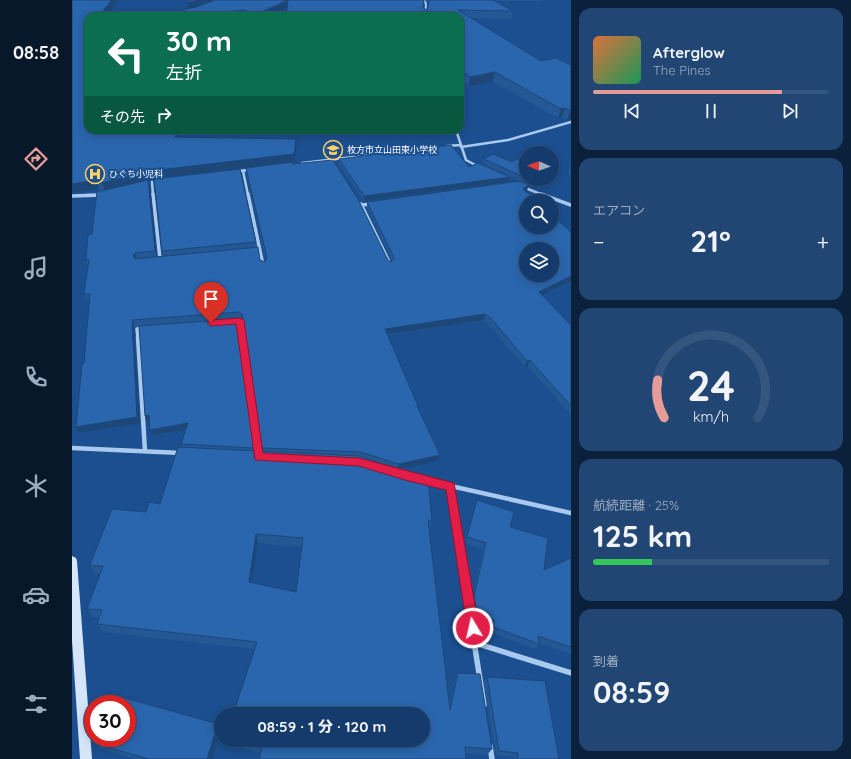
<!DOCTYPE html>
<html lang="ja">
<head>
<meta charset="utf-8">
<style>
  body { margin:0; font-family:Quicksand,"Noto Sans JP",sans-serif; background:#214673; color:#f1f3f6; height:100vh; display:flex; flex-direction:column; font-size:15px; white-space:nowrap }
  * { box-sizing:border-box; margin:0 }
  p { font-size:13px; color:#9dadc1 }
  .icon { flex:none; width:22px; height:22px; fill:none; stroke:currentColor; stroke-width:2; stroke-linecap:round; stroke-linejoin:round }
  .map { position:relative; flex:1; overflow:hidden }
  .details { display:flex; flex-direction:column; gap:8px; padding:8px; background:#0b203b; width:280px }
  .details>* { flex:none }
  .guide { position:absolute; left:12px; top:12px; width:380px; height:122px; border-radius:12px; box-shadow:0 2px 10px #0003,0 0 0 1px #33557e; background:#0b6e4f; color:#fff; overflow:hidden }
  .needle { width:26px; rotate:272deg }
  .buttons { position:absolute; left:447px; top:146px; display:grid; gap:8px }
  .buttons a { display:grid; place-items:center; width:40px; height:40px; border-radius:50%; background:#143b6b; box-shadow:0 2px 10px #0003,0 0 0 1px #33557e; font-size:20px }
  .speed { position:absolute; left:12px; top:695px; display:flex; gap:8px; font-size:20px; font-weight:700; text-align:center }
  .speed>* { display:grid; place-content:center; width:52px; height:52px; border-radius:50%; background:#143b6b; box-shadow:0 2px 10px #0003,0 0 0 1px #33557e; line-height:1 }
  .speed .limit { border:6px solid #d22; background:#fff; color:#111 }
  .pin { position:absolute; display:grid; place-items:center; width:34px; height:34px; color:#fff; margin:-41px -17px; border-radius:50% 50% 50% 0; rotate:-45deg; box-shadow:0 0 4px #0007 }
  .pin .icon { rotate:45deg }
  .me { position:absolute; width:44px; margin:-22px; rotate:351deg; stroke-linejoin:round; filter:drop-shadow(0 0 3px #0008) }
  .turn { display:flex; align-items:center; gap:14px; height:84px; padding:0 16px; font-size:18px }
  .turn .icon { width:52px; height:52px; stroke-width:2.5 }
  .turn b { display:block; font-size:28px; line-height:34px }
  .then { display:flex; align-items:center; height:38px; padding:0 16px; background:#0003; gap:8px; font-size:15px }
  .big { font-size:30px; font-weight:800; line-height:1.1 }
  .details .card { flex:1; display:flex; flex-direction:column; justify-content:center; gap:6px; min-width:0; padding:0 14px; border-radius:12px; background:#214673 }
  .details .dial { align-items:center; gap:0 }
  .dial svg { height:104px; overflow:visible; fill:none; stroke:#33557e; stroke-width:7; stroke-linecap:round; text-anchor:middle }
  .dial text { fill:#f1f3f6; stroke:none }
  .song { display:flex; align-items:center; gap:12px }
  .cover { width:48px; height:48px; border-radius:6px; background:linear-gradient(135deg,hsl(20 70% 55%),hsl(150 70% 35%)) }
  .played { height:4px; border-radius:2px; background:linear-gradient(90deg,#e69b98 80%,#33557e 80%) }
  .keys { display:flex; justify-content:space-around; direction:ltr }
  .heat { display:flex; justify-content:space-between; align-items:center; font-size:22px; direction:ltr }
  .charge { height:6px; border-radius:3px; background:linear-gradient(90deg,#34c759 25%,#33557e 0) }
  .trip { position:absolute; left:142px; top:707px; width:216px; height:40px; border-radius:20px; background:#143b6b; box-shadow:0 2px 10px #0003,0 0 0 1px #33557e; font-weight:800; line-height:40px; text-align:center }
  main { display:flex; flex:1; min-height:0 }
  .tab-bar { display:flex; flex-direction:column; width:72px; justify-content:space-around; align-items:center; background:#08182b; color:#9dadc1 }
  .tab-bar .icon { width:28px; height:28px }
  .tab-bar .active { color:#e69b98 }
  .tab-bar b { font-size:18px; color:#f1f3f6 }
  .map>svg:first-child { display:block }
</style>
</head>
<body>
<main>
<nav class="tab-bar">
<b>08:58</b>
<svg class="icon active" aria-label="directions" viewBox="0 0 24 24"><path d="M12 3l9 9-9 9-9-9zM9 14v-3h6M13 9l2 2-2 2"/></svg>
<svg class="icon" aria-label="music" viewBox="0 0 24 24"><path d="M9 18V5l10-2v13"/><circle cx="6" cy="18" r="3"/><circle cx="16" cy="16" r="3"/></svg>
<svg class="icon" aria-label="phone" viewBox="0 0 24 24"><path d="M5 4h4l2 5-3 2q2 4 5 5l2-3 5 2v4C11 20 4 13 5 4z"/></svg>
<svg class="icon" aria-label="climate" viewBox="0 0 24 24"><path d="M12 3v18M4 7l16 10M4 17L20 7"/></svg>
<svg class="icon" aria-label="car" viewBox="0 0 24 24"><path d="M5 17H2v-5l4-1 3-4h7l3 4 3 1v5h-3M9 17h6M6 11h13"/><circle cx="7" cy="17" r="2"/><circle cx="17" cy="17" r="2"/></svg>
<svg class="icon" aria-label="filters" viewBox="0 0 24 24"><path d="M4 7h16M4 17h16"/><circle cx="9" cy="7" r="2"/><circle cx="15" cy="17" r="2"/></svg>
</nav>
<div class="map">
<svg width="499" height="759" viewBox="0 0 499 759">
  <rect width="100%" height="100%" fill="#1b4f8f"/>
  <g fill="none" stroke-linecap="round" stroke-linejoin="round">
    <path stroke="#a9c9ee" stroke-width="2" d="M352,0L354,4L353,16
      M101,16L114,14"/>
    <path stroke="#a9c9ee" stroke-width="2.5" d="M384,130L394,160L407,167
      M375,146L389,145
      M389,147L436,140L499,122
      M230,163L324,152
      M164,171L179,170
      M171,171L176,195
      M80,182L81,195
      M451,187L471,195
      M15,195H30"/>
    <path stroke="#a9c9ee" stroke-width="3.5" d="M81,194L88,259
      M176,194L191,265
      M469,194L499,205
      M0,196L30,195
      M289,204L318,264
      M290,205L299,204
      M159,321H168L170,338
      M66,338L65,329L73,328"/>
    <path stroke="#a9c9ee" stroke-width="4.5" d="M66,337L73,451
      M170,337L187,455
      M0,448L109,453
      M352,480L499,513
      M378,486L384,522"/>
    <path stroke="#a9c9ee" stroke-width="5.5" d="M383,521L412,705
      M403,643L499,673
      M418,746L420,759"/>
    <path fill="#d6e6fa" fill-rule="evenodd" d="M0,556L4,558L5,561L20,759H8L0,640Z"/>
  </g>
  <path fill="#245895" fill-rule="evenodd" d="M0,0H47L36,14L16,16V130L108,134L107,137L225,147L222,162H221V164L316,260L319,262L320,261L295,208V202L409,186L292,201L267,165V159L397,167L437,182L447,181L411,164L412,159L454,164V179H471L460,187L456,185L455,190L454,191L499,232V281L470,296L499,325V415L456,366L453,367L416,324L412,320L316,335L346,408L368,455L366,461L327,470L360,522L357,531L378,704L383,680L386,673L420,749L415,755L394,753H189L156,744L154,740H351L183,649L31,632L25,624L27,618L21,617L15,609L28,574H23L18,565L74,512L88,504L110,447L109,444L114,429L80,435L78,421H75L73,416L182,448V451H190L171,321L168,318L63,327L62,329L68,423L6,433L18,300H14L12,294L16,266L14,260L20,234L28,191H27V189L0,193ZM174,168V173L194,259L193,262L188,260L125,253L185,247L184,242L90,251L91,256L84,257L78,185L76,180ZM186,543L230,547L224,592L179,582Z
    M354,0H469V1H423L441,11L440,19L399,18L469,61L499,65V120H495L490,117L486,118L421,82L397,86L388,79V16L215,9L198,16H109L117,8L116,3L351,8L355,10L356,9V4Z
    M499,164V176L496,174Z
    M405,500L438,527L472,570L499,558V654L467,643V644L464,649L418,632L419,626L403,620L400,602L411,549L393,543Z
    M415,677L487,759H442V757L424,755L412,682Z
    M149,731L140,759H63L30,749L24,744Z"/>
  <path fill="#1d4779" d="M40,0H47L34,16L29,13Z
    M127,0H151L117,11L116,3Z
    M216,0V8L198,16H185V14Z
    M171,10L172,16H118Z
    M423,72L421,82L397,86L398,77Z
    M493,108L490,117L486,118L489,109Z
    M498,111H499V120H495Z
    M105,130H108V134L104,145L103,137Z
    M224,139L225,147L222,162H221V170V162L76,180L78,185L85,257L83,251L33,191L30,183L78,171Z
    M438,177L437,182L292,201V196Z
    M465,179H471L460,187L462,181Z
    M25,180V182L27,189L0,193V184Z
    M457,185L455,190L449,194L451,189Z
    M63,253L64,259L63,262L61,256Z
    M499,276V281L465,298L467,292Z
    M413,314L412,320L312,335L313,329Z
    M61,320L63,327L62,329L68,423L6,433L4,427Z
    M458,360L456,366L453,367L455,361Z
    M77,415L79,421H75L73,416Z
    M116,423L117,429L80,435L78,430Z
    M368,455L366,461L326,470L327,464Z
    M184,534L186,543L178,590L177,582Z
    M146,724L149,731L140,759H135Z"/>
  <path fill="#2a66ad" stroke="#1d4779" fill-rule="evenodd" d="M0,0H40L29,13L49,16H16V130H105L103,137L224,139L222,154L78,171L30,183L25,182V180L0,184Z
    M118,0H127L116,3Z
    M143,0H352L351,8L355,10L356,8L357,0H421L441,11L386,10L469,61L484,58L499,65V111L493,108L489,109L423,72L398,77L388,69V16H214L216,0L185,14L171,10L118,16H109L113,9L124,7Z
    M379,145L397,167L406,163L438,177L292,196L267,159Z
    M421,154L440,162L444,159L454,164V178L412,159Z
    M261,160L287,201L316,260L319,262L321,260L322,258L295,202L448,181L457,185L451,189L465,201H454V227H480V215L499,232V276L467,292L499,325V406L458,360L455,361L418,317L413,314L313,329L346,406H345L368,455L327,464L288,452L190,448L170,314L167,312L61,320L60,323L65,417L4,427L10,364L12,363L18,294H12L17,260H14L16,235L20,234L25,192L76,180L83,251L63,253L61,256L63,259L186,247L188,260L193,262L195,258L174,168L221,162L220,164ZM454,249H480V275H454Z
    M168,169L184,242L90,251L82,179Z
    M456,179H465L462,181Z
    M164,319L182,448L109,444L116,423L78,430L77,415L73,416L67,326Z
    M106,447L287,456L356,480L360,522L356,520L378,710L386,673L408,674L420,749L393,747L394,759H187L190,748L161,740H351V714H161L185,642L25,624L30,610L15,609L31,566L18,565L40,509L74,512L77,502L88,504ZM184,534L231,538L224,592L177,582Z
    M405,500L442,512L438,527L476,538L472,570L499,558V647L466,636L467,644L421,627L422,620L405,614L402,596L414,543L395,537Z
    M415,677L473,681L487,759H445L446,753L427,751Z
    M35,693L146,724L135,759H77L24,744L27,738H55V704H30Z"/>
  <path fill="#e11d48" stroke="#92132f" d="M168,318L172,320L191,453L287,458L382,483L407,628L405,632L401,634L397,632L395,628L374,490L333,480L287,466L183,460L164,324L139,326L135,323L139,320Z"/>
  <defs>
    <symbol id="school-ring" viewBox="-11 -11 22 22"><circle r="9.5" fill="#1b4f8f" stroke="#ffd166" stroke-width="1.5"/><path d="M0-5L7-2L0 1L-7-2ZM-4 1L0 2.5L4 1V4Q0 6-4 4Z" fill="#ffd166"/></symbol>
    <symbol id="hospital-ring" viewBox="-11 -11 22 22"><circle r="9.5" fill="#1b4f8f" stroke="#ffd166" stroke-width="1.5"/><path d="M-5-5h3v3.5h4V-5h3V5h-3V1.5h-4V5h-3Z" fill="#ffd166"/></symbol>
  </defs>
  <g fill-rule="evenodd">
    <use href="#school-ring" x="250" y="139" width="22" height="22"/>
    <use href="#hospital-ring" x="12" y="163" width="22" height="22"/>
  </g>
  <g text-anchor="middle" stroke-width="4" stroke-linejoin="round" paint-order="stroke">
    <g font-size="9" fill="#fff" stroke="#1b4f8f" text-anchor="start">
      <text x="275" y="153">枚方市立山田東小学校</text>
      <text x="37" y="177">ひぐち小児科</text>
    </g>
  </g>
</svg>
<div class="buttons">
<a><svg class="needle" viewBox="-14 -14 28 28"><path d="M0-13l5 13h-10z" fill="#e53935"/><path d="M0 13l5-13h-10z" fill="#9dadc1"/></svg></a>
<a><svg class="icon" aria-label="search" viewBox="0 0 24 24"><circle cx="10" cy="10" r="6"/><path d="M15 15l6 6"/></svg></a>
<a><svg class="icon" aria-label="layers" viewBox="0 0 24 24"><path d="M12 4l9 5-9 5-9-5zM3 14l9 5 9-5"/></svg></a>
</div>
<div class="speed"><div class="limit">30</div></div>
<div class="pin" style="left:139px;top:323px;background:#d93025"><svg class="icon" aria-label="arrive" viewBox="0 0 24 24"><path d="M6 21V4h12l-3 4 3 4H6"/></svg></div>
<svg class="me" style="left:401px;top:628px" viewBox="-20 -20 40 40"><circle r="17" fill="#e11d48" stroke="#fff" stroke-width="3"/><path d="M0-11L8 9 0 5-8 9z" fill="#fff"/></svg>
<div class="trip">08:59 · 1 分 · 120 m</div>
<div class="guide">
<div class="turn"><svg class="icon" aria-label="left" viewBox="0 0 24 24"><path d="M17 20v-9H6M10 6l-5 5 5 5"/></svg><div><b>30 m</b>左折</div></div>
<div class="then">その先<svg class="icon" aria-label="right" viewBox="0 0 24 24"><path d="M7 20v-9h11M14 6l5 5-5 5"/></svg></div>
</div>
</div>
<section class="details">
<div class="card">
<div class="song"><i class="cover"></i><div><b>Afterglow</b><p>The Pines</p></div></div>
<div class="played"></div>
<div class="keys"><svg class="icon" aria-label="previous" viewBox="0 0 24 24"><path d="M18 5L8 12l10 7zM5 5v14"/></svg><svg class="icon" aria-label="pause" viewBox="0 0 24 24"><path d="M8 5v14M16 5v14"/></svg><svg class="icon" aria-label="next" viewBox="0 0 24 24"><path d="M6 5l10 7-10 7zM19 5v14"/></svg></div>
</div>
<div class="card"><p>エアコン</p>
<div class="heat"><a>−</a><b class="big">21°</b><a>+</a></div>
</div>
<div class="card dial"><svg viewBox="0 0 100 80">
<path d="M14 69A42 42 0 1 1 86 69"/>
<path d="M14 69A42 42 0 0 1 9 40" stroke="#e69b98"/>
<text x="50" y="56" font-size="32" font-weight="700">24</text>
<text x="50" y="72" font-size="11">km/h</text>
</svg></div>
<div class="card"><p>航続距離 · 25%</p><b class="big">125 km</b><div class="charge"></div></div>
<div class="card"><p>到着</p><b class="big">08:59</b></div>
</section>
</main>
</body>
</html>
